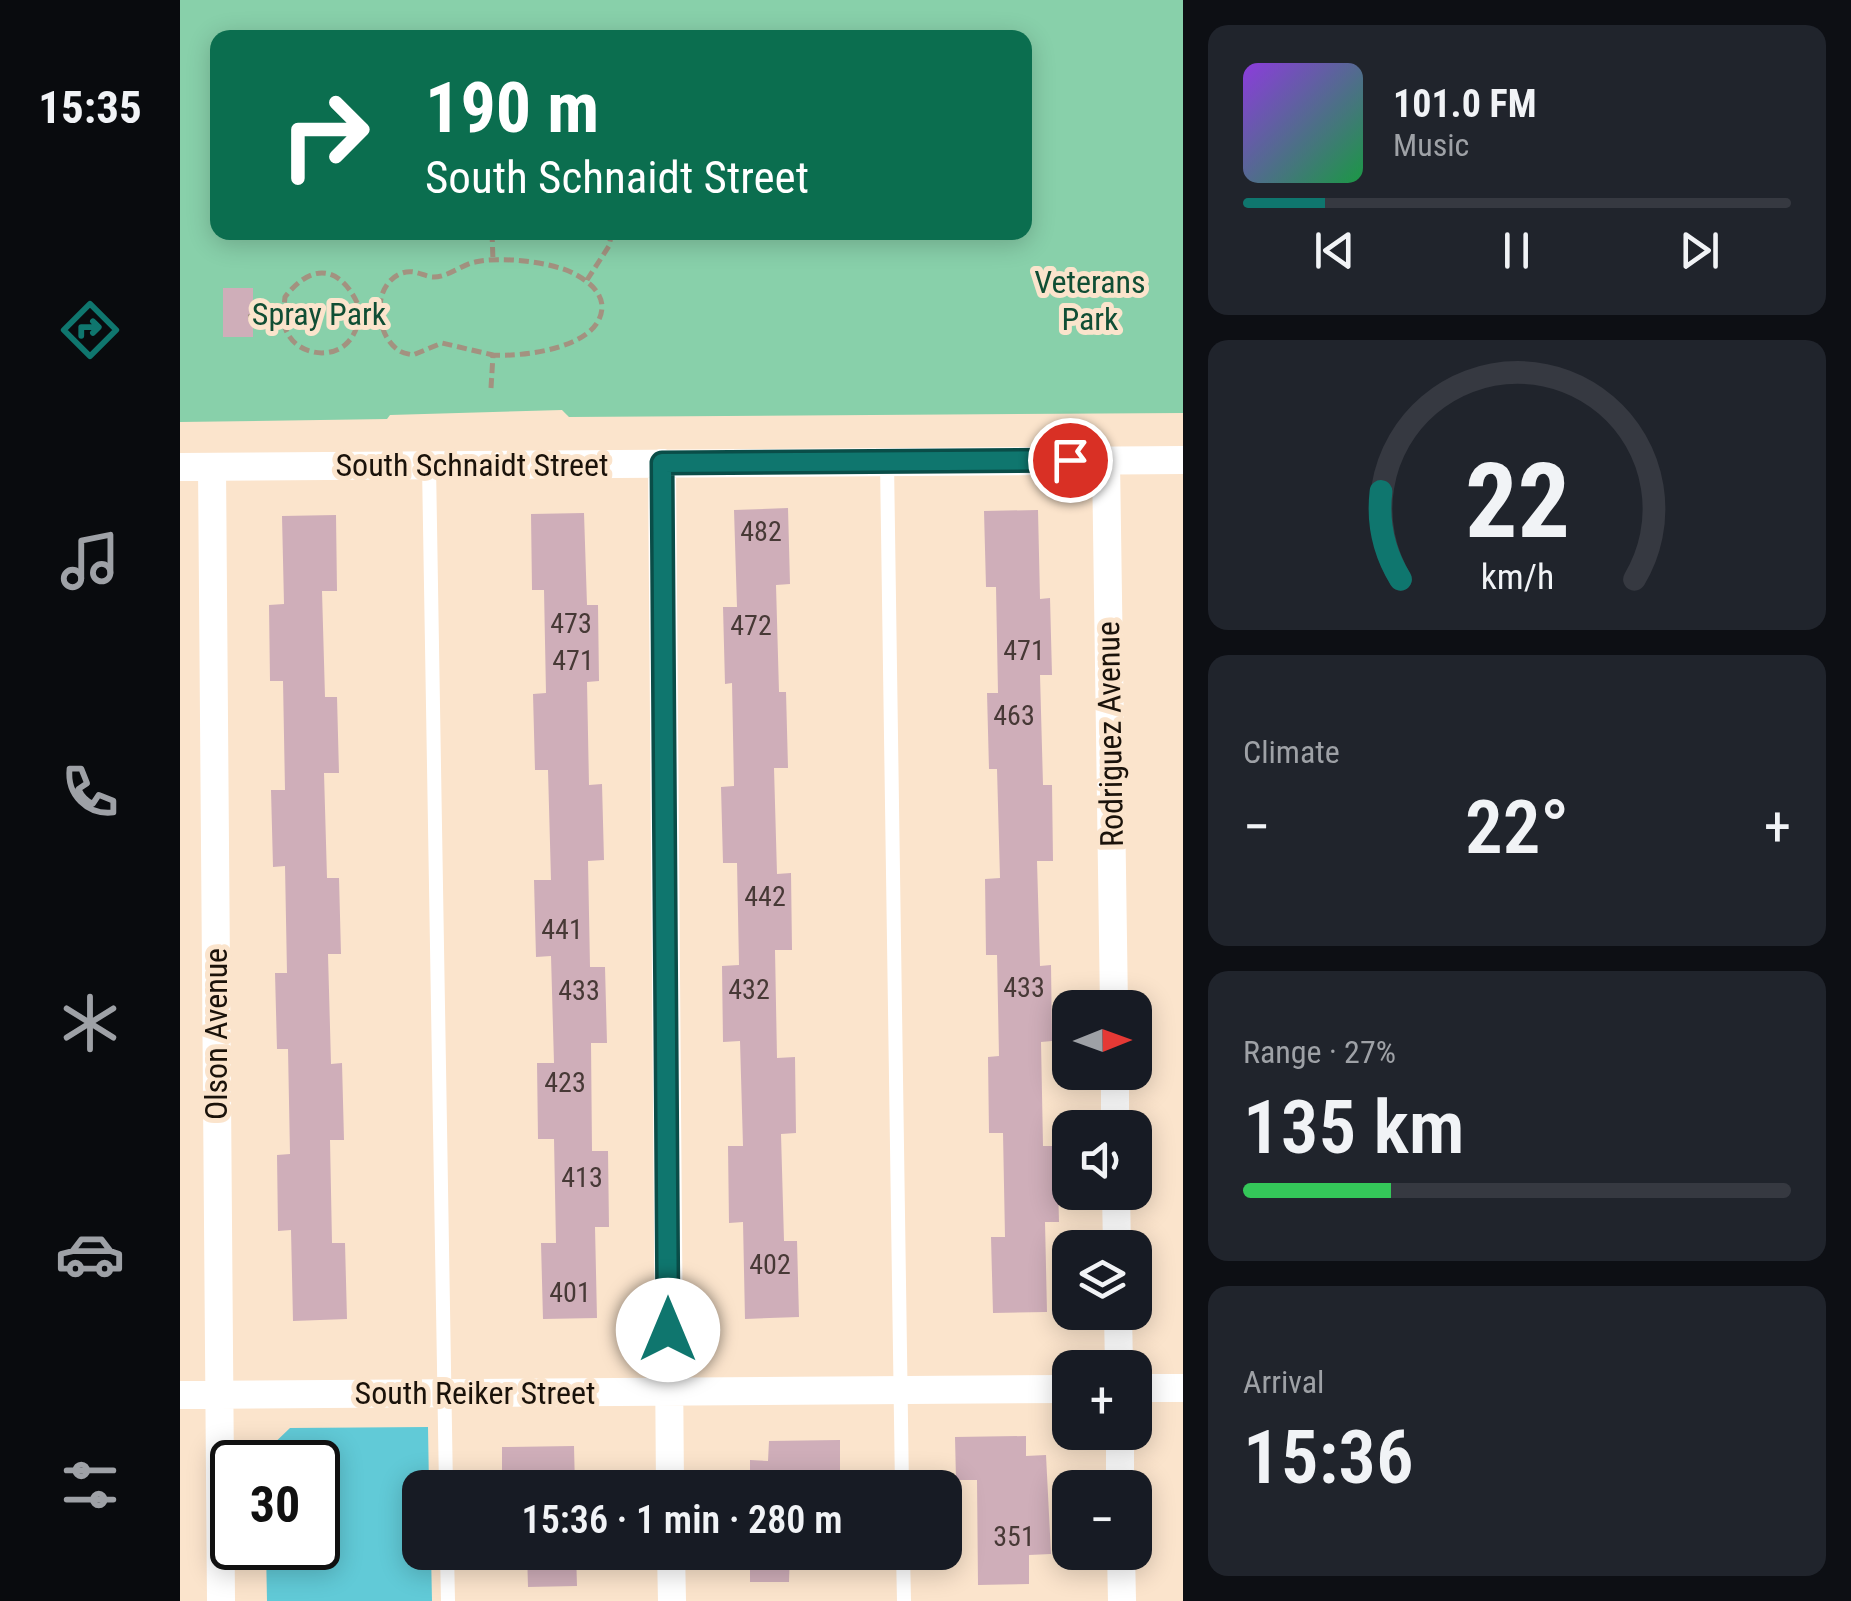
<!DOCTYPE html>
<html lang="en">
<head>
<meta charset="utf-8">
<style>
  body { margin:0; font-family:"Roboto Condensed",sans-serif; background:#20242c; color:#f1f3f6; height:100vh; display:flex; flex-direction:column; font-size:38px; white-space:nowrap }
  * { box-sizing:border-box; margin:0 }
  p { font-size:32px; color:#9ea1a6 }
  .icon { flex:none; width:55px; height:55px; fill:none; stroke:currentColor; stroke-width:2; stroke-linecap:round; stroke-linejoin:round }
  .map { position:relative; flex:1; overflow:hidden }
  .panel { display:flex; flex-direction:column; gap:25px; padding:25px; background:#0d0f14; width:668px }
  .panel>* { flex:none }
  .hud { position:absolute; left:30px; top:30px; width:822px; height:210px; border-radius:20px; box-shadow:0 5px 25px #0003; background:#0b6e4f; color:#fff; overflow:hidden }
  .needle { width:65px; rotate:89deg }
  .buttons { position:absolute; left:872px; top:990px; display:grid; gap:20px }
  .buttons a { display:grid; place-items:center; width:100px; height:100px; border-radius:20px; background:#171b24; box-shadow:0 5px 25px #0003; font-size:50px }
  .speed { position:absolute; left:30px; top:1440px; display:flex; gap:20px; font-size:50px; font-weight:700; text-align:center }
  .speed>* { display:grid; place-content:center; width:130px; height:130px; border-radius:50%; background:#171b24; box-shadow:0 5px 25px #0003; line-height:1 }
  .speed .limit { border:5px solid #111; border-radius:15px; background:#fff; color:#111 }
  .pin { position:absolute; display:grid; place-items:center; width:85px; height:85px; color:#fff; margin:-42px; border:5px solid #fff; border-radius:50%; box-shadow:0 2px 10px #0007 }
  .me { position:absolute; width:110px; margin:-55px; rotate:0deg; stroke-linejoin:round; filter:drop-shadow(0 0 8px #0008) }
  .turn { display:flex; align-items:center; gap:35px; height:210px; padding:0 50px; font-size:45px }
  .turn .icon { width:130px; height:130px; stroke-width:2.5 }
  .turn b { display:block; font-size:70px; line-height:85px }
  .big { font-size:75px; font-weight:600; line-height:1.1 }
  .panel .widget { flex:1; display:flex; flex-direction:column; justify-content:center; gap:15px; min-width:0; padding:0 35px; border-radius:20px; background:#20242c }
  .panel .dial { align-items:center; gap:0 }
  .dial svg { height:260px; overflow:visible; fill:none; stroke:#363941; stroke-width:7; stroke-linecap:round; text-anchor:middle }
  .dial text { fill:#f1f3f6; stroke:none }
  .song { display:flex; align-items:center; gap:30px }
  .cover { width:120px; height:120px; border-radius:15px; background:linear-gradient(135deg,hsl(270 70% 55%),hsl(140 70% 35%)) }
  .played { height:10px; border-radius:5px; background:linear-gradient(90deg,#0f766e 15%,#363941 15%) }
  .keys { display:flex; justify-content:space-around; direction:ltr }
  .heat { display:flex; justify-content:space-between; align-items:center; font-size:55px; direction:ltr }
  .charge { height:15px; border-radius:8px; background:linear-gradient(90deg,#34c759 27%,#363941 0) }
  .trip { position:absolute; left:222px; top:1470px; width:560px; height:100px; border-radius:20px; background:#171b24; box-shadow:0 5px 25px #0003; font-weight:600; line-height:100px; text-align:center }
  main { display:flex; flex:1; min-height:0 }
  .tab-bar { display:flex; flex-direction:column; width:180px; justify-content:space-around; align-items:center; background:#090b0e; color:#9ea1a6 }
  .tab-bar .icon { width:70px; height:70px }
  .tab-bar .current { color:#0f766e }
  .tab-bar b { font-size:45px; color:#f1f3f6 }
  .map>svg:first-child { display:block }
</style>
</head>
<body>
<main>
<nav class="tab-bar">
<b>15:35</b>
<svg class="icon current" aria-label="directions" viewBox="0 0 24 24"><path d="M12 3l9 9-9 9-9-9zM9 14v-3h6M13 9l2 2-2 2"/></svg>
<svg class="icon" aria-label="music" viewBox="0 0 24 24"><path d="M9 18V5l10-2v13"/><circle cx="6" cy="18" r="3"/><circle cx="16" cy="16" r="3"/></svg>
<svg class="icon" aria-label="phone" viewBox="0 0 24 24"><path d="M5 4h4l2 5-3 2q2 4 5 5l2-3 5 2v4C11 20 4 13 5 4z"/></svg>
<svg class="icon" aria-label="climate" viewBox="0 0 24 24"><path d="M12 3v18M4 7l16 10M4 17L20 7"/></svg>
<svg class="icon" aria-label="car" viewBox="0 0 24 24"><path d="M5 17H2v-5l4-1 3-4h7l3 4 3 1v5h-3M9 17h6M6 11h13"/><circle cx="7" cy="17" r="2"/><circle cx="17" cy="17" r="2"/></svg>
<svg class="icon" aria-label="filters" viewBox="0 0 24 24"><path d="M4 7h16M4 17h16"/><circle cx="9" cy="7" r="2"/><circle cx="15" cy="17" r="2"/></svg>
</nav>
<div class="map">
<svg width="1004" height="1601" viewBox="0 0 1004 1601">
  <rect width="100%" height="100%" fill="#fbe4cc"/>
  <path fill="#88d0aa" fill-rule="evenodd" d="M0,0H1003V413L389,417L382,410L210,415L207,419L0,422ZM38,38H845V232H38Z"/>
  <path fill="#61cad7" d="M248,1427L249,1487L240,1488V1552L251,1553L252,1601H87L86,1548H138V1462H85V1452L110,1428Z"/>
  <path fill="#cfaeb9" d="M43,288H73V337H43Z
    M608,508L610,584L596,585L599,692H606L608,768H594L597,874L611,873L612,950H595L597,1058L615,1057L616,1133L601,1134L604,1241H617L619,1317L565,1319L563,1222L549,1223L548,1146H563L560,1041L543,1042L542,966L559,965L557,863H543L541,787L554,786L552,683L545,684L543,607H557L554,510Z
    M858,510L860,599L870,598L872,675H860L863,785H872L873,861H857L860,966L871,965L872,1041L861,1042L863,1146H877L879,1222H865L867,1312L813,1313L811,1237H825L823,1133H809L808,1057L819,1056L817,955H806L805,879L820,878L817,769H809L807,693H818L816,587H806L804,511Z
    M404,513L407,605H418L419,681L407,682L409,785L422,784L424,860L408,861L410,967H425L427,1043H411L412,1151H428L429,1227H415L417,1318L363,1319L361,1243H376L374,1139H358L357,1063H374L371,956L356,957L354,880H371L368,770H355L353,694L366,693L364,590H352L351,514Z
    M156,515L157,591H142L145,697H157L159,773H144L147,878H159L161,954H148L151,1064L162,1063L164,1140H150L152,1243H165L167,1319L113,1321L111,1230L98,1231L97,1155L110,1154L108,1049H97L95,973H107L105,866L93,867L91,790H105L103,681H90L89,605L104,604L102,516Z
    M846,1436V1456L866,1455L871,1554L849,1555V1584L798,1585L797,1480H776L775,1437Z
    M660,1440V1483L570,1488V1460L588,1461L589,1441Z
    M394,1446L395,1488H322V1447Z
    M347,1552H396L397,1586L348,1587Z
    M570,1552H610L609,1582H570Z"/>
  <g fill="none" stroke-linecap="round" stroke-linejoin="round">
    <path stroke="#a39280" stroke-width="5" stroke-dasharray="10 5" stroke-linecap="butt" d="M312,232L313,261
      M407,280L429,246L432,232
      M181,312C178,323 176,334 168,342C151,361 115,354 106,330C102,320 104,308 105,297C135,258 165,269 181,312L200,314
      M68,317L103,316
      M311,388L313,355L262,343L233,355C228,354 222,353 218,350C194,333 192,284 222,273C234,269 241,275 252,277C267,278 281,265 295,262C320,256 371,262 393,273C406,280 421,290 422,306C422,348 343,357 313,355"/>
    <path stroke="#fff" stroke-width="14" d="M707,462L722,1488
      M249,465L266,1488
      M267,1552L268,1601
      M723,1552L724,1601"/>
    <path stroke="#fff" stroke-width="28" d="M926,460L934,1008
      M482,463L490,1488
      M0,467L1004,460
      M32,467L41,1601
      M935,1072V1128
      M936,1192L937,1248
      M938,1312L939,1368
      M955,1388H1004
      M0,1395L890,1389
      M940,1432V1488
      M491,1552L492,1601
      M941,1552L942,1601"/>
  </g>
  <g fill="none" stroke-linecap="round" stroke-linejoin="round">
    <defs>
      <path id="route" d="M488,1330L482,463L890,460"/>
    </defs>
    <use href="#route" stroke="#0a4d48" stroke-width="25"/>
    <use href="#route" stroke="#0f766e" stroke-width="18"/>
  </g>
  <g text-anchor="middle" stroke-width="10" stroke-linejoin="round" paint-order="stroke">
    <g font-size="28" fill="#473936">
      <text x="581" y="541">482</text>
      <text x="391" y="633">473</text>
      <text x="571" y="635">472</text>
      <text x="844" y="660">471</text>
      <text x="393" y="670">471</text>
      <text x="834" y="725">463</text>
      <text x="585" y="906">442</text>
      <text x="382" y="939">441</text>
      <text x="844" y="997">433</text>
      <text x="569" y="999">432</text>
      <text x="399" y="1000">433</text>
      <text x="385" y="1092">423</text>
      <text x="402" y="1187">413</text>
      <text x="590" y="1274">402</text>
      <text x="390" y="1302">401</text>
      <text x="834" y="1546">351</text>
    </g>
    <g font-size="32" fill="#104e34" stroke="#fbe4cc">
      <text x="910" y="293">Veterans<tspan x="910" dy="37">Park</tspan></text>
      <text x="139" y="325">Spray Park</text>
    </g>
    <g font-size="32" fill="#1a120a" stroke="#fbe4cc">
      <text x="292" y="476">South Schnaidt Street</text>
      <text transform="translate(930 734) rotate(-91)" y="11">Rodriguez Avenue</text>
      <text transform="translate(36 1034) rotate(-90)" y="11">Olson Avenue</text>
      <text x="295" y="1404">South Reiker Street</text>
    </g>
  </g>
</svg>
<div class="buttons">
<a><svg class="needle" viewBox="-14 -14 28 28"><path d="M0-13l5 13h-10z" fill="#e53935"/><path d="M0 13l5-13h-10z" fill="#9ea1a6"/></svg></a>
<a><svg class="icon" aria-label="sound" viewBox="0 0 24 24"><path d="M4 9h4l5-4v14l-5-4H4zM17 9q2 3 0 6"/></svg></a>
<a><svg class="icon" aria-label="layers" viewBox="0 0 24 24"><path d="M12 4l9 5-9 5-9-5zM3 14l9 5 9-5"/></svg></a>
<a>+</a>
<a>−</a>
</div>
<div class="speed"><div class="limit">30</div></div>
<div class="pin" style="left:890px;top:460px;background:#d93025"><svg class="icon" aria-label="arrive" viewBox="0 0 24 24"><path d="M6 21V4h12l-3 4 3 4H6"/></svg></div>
<svg class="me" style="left:488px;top:1330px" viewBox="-20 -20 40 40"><circle r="19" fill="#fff"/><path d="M0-13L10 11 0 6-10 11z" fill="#0f766e"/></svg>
<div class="trip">15:36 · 1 min · 280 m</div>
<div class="hud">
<div class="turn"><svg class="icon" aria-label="right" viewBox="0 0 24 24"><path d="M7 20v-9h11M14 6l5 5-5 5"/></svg><div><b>190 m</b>South Schnaidt Street</div></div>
</div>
</div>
<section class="panel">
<div class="widget">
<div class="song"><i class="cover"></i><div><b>101.0 FM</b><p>Music</p></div></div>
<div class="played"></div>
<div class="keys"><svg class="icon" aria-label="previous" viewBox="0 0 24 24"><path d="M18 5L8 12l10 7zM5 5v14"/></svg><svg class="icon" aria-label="pause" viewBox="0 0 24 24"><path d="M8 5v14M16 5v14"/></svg><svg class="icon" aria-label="next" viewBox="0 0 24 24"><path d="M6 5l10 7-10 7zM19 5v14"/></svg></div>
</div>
<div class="widget dial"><svg viewBox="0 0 100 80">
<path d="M14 69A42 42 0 1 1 86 69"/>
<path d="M14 69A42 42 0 0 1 8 42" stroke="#0f766e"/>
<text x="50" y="56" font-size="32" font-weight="700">22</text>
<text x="50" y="72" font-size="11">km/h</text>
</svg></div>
<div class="widget"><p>Climate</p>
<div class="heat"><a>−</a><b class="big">22°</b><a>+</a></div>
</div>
<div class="widget"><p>Range · 27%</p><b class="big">135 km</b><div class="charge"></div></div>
<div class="widget"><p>Arrival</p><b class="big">15:36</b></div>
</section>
</main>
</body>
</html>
